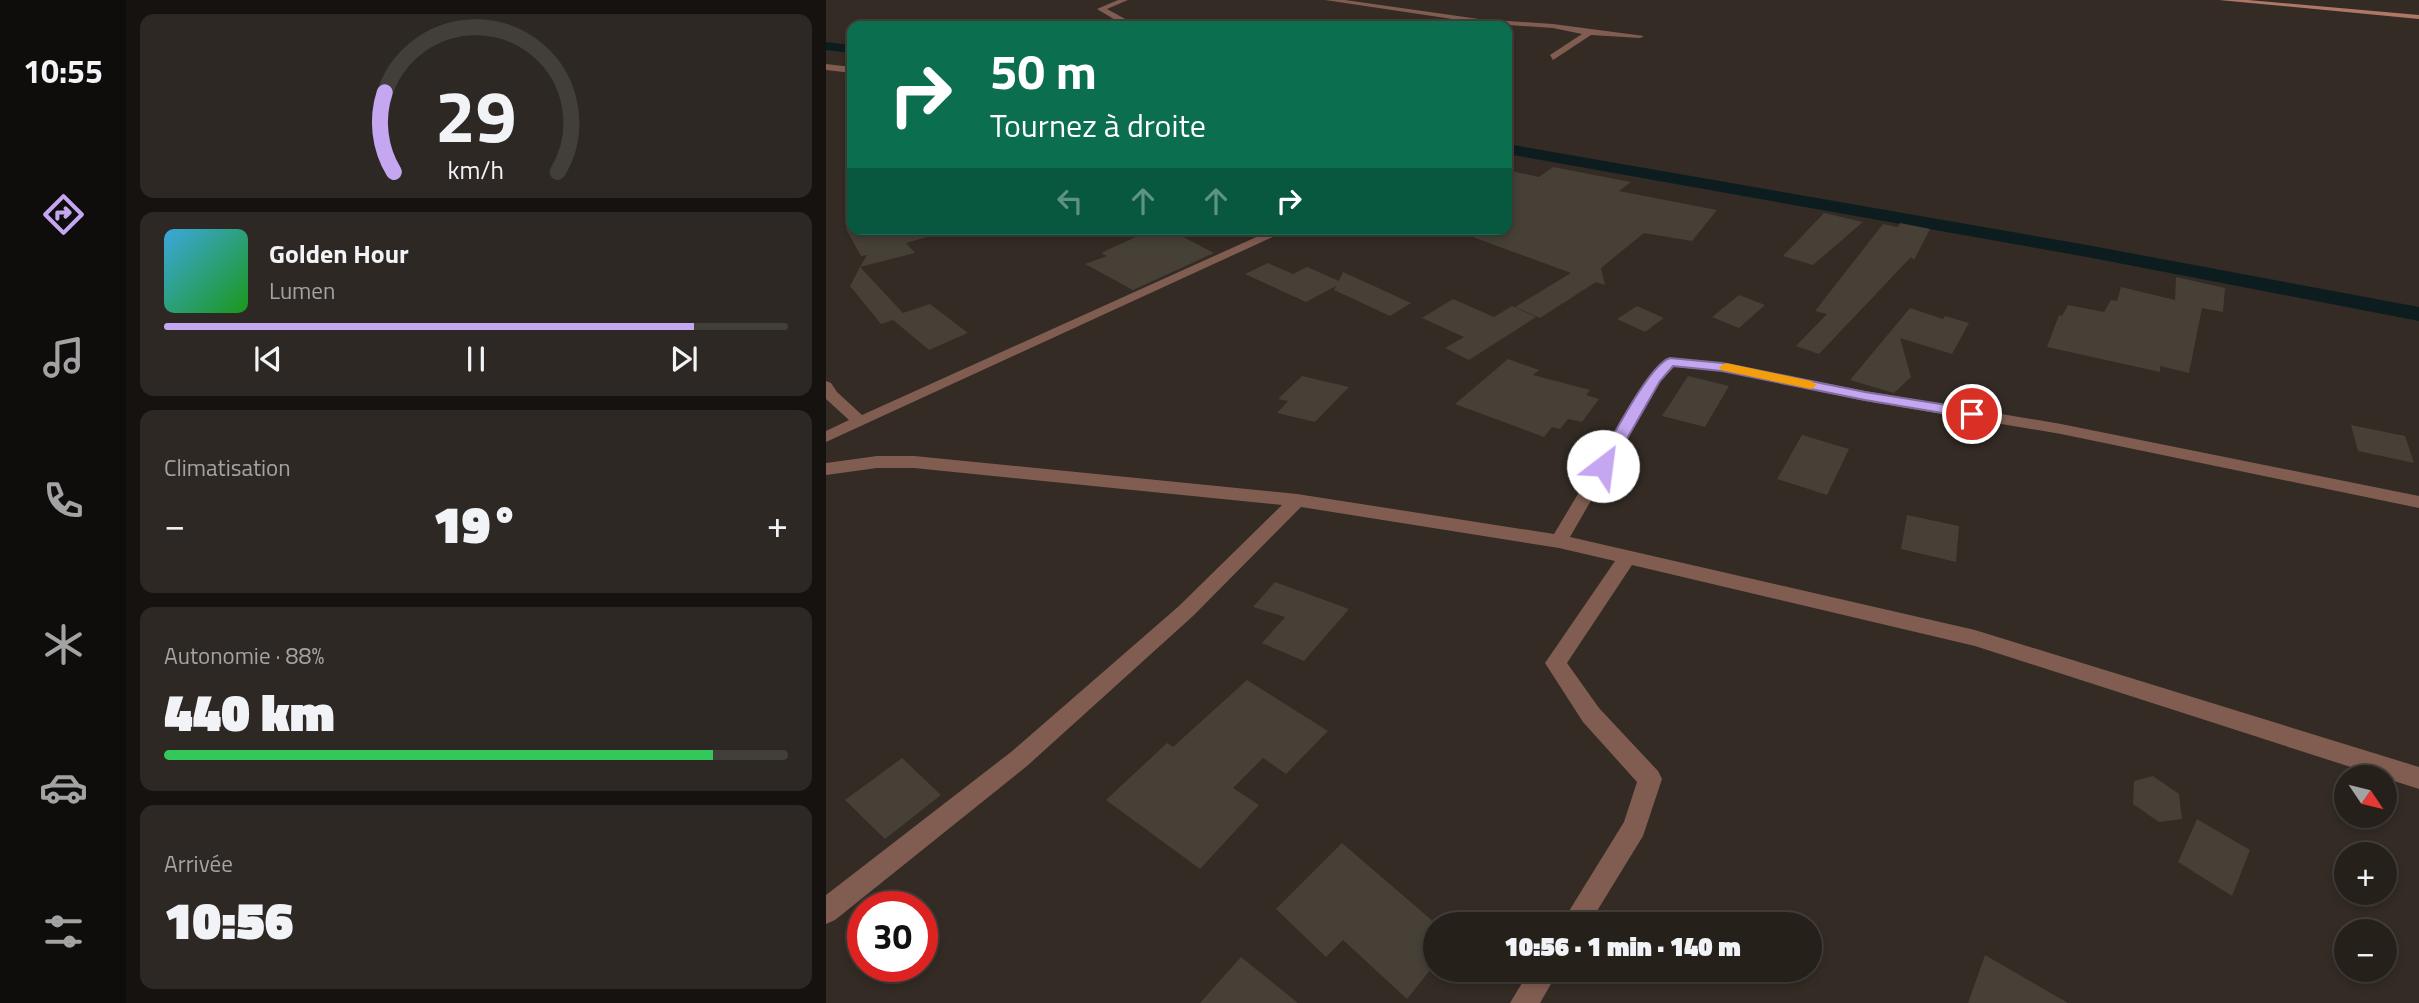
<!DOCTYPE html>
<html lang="fr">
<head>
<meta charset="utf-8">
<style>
  body { margin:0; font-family:"Titillium Web",sans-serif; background:#2e2824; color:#f1f3f6; height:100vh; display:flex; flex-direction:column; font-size:26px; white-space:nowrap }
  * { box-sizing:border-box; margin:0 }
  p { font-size:23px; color:#a4a3a3 }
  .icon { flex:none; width:38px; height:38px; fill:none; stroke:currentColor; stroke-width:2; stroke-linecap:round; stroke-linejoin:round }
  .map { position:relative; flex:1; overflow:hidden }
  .drawer { display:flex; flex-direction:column; gap:14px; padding:14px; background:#15120f; width:700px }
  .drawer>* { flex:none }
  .guide { position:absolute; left:21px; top:21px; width:665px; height:214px; border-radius:14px; box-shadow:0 4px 10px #0003,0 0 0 2px #423e3a; background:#0b6e4f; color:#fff; overflow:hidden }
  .needle { width:46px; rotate:125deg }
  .fabs { position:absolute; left:1508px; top:765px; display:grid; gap:14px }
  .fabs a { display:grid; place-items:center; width:63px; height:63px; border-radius:50%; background:#26201b; box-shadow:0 4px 10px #0003,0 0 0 2px #423e3a; font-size:35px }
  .speed { position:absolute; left:21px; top:891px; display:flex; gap:14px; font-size:35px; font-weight:700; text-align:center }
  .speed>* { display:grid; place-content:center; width:91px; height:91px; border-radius:50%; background:#26201b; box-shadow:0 4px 10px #0003,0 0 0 2px #423e3a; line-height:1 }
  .speed .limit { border:10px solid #d22; background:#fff; color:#111 }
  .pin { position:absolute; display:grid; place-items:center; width:60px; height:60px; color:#fff; margin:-30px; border:4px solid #fff; border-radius:50%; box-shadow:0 2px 7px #0007 }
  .me { position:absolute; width:77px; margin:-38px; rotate:30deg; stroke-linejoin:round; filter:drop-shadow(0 0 5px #0008) }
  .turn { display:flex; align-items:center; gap:24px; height:147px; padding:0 28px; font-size:32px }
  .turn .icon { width:91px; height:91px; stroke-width:2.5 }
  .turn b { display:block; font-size:49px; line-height:60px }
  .lanes { display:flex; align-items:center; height:66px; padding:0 28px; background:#0003; justify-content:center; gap:35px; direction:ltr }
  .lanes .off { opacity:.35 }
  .big { font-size:52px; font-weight:800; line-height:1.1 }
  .drawer .widget { flex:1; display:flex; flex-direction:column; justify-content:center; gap:10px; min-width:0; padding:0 24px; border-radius:14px; background:#2e2824 }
  .drawer .dial { align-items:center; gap:0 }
  .dial svg { height:182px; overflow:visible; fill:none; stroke:#423e3a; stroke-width:7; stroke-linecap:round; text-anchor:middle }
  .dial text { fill:#f1f3f6; stroke:none }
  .song { display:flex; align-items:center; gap:21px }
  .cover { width:84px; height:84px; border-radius:10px; background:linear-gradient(135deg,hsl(200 70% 55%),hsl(120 70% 35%)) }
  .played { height:7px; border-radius:4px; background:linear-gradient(90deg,#c5a7f1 85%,#423e3a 85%) }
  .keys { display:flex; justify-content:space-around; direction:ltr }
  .heat { display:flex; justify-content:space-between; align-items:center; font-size:38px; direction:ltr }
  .charge { height:10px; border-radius:5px; background:linear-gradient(90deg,#34c759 88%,#423e3a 0) }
  .trip { position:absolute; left:597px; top:912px; width:399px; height:70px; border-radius:35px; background:#26201b; box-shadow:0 4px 10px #0003,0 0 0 2px #423e3a; font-weight:800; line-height:70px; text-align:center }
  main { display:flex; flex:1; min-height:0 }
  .tabs { display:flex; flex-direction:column; width:126px; justify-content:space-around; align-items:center; background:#0f0d0b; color:#a4a3a3 }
  .tabs .icon { width:49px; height:49px }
  .tabs .active { color:#c5a7f1 }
  .tabs b { font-size:32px; color:#f1f3f6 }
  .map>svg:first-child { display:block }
</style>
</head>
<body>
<main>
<nav class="tabs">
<b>10:55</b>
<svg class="icon active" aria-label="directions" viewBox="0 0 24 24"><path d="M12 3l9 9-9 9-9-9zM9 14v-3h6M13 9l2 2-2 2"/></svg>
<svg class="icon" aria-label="music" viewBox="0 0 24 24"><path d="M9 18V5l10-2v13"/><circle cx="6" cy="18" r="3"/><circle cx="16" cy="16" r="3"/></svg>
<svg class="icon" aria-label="phone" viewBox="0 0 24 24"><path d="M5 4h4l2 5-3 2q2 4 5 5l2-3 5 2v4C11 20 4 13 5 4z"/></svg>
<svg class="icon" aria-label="climate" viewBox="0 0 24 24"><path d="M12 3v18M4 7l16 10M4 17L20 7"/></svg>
<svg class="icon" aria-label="car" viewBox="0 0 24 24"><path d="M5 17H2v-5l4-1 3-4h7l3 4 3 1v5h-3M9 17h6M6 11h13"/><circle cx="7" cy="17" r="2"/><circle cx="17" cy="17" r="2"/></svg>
<svg class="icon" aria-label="filters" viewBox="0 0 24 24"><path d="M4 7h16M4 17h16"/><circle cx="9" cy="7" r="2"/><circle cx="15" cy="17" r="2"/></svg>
</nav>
<section class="drawer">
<div class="widget dial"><svg viewBox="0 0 100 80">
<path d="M14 69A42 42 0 1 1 86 69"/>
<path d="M14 69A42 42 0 0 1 10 34" stroke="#c5a7f1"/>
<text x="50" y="56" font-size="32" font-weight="700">29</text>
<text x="50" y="72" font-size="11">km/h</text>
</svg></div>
<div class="widget">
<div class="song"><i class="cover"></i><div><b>Golden Hour</b><p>Lumen</p></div></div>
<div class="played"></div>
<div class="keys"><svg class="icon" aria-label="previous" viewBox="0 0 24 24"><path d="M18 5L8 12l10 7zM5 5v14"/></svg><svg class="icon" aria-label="pause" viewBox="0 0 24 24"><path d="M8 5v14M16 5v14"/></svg><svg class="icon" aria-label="next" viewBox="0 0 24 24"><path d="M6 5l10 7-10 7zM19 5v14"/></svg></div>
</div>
<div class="widget"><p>Climatisation</p>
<div class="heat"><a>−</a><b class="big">19°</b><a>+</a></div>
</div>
<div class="widget"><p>Autonomie · 88%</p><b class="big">440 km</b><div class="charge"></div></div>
<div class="widget"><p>Arrivée</p><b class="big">10:56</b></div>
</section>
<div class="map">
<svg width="1593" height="1003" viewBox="0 0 1593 1003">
  <rect width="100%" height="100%" fill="#332b24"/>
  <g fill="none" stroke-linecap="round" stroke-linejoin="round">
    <path fill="#0d1d1f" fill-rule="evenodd" d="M0,42L26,45V53L0,50Z
      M681,144L1261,245L1593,307V321L1261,257L681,154Z"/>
  </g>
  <path fill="#464037" d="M727,167L805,182L793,191L891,210L866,241L818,233L775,268L779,285L770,282L714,318L689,307L745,273L633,232V229H681V170L713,177Z
    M998,213L1037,222L987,265L957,256Z
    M1074,223L1104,229L1088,260L1085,257L993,354L970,346L1001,314L989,311L1057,224L1072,227Z
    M20,229H107L108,235L80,243L89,253L34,267L41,255L35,256Z
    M327,229H342L388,253L307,290L259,264L281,256L275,253Z
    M442,263L467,274L481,267L513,281L517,272L585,303L564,316L508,290L510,286L480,302L419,274Z
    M34,267L77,313L104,304L142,333L103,350L67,320L55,324L24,286Z
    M1350,277L1399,288L1397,312L1376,308L1363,373L1334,366V372L1221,347L1233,315L1236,316L1242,305L1278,312L1285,300L1291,301L1295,287L1349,300Z
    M913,295L939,305L913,328L886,317Z
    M627,299L668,317L686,306L710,317L643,360L619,348L638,337L596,318Z
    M811,306L838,318L819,332L791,319Z
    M1084,308L1117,319L1119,316L1143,323L1126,354L1074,338L1085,377L1068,393L1024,380Z
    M682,359L713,370L707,375L764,390L760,395L773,399L756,422L742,419L734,429L726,427L718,437L629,404Z
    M476,376L523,387L489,422L451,413L462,401L452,399Z
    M862,376L903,386L879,427L836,416Z
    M1525,425L1579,436L1588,463L1532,451Z
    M976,435L1023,449L1001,495L951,479Z
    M1081,515L1133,526L1130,562L1075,549Z
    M449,582L523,609L478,661L436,643L459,617L427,607Z
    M421,680L502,731L460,774L437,758L407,788L433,805L374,869L280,800L341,743L347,747Z
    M76,758L115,795L59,839L19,800Z
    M1327,776L1353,794L1356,819L1333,822L1307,804L1308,781Z
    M1371,819L1424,850L1406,896L1352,862Z
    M516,843L609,923V964L581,999L517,940L500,957L450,909Z
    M1159,955L1242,1003H1142Z
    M415,957L472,1003H374Z"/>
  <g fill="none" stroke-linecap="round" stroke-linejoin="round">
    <path fill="#815d51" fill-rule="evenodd" d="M292,0H302L281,9L301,20L338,26L296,24L271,9Z
      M499,0H519L653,19L727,24L818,36L814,38L765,35L727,60L724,55L756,34L727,28L653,23Z
      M0,64L26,67V73L0,70Z
      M448,229H464L0,442V431L23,420L0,399V381L5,383L11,392L36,415Z
      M844,358L896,363L1039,391L1235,424L1593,496V508L1235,434L1039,401L896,371L848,367L834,381L744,537L1149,630L1593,767V789L1149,646L806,565L741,663L773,708L832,771L836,779L817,836L763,924H735L798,822L811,782L757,722L719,663L789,561L733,548L475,507L367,616L201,766L9,920L0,924V895L185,752L353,606L456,505L88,468H51L0,475V463L51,456H88L471,494L728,534L821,379L839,359Z
      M704,970H733L714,1003H684Z"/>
    <path fill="#af7765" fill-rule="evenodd" d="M1393,0H1422L1593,15V19Z"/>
  </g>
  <path fill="#c5a7f1" stroke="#806d9d" stroke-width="2" d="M844,358L896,363L1039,392L1146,409L1153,414L1146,418L1039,400L896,371L847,366L834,381L783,470H772L770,466C783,444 823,364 844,358Z"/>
  <path fill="#f59e0b" d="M900,363L985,381L991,385L985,389L895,370L893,367Z"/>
</svg>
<div class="fabs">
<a><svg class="needle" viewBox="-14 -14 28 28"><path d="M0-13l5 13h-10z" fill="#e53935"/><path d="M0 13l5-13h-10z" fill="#a4a3a3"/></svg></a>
<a>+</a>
<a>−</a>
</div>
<div class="speed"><div class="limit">30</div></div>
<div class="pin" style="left:1146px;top:414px;background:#d93025"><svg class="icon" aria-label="arrive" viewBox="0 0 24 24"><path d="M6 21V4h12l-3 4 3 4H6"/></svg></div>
<svg class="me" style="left:777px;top:466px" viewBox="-20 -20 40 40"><circle r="19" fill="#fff"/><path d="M0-13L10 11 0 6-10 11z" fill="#c5a7f1"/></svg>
<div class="trip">10:56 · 1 min · 140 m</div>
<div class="guide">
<div class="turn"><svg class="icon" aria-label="right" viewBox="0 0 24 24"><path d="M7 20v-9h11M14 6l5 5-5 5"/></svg><div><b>50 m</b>Tournez à droite</div></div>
<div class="lanes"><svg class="icon off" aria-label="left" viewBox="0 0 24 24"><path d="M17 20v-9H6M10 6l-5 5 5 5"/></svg><svg class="icon off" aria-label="ahead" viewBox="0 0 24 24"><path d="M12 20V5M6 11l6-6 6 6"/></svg><svg class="icon off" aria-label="ahead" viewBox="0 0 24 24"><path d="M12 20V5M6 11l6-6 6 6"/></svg><svg class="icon" aria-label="right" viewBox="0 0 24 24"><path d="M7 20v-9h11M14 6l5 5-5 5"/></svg></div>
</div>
</div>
</main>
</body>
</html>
